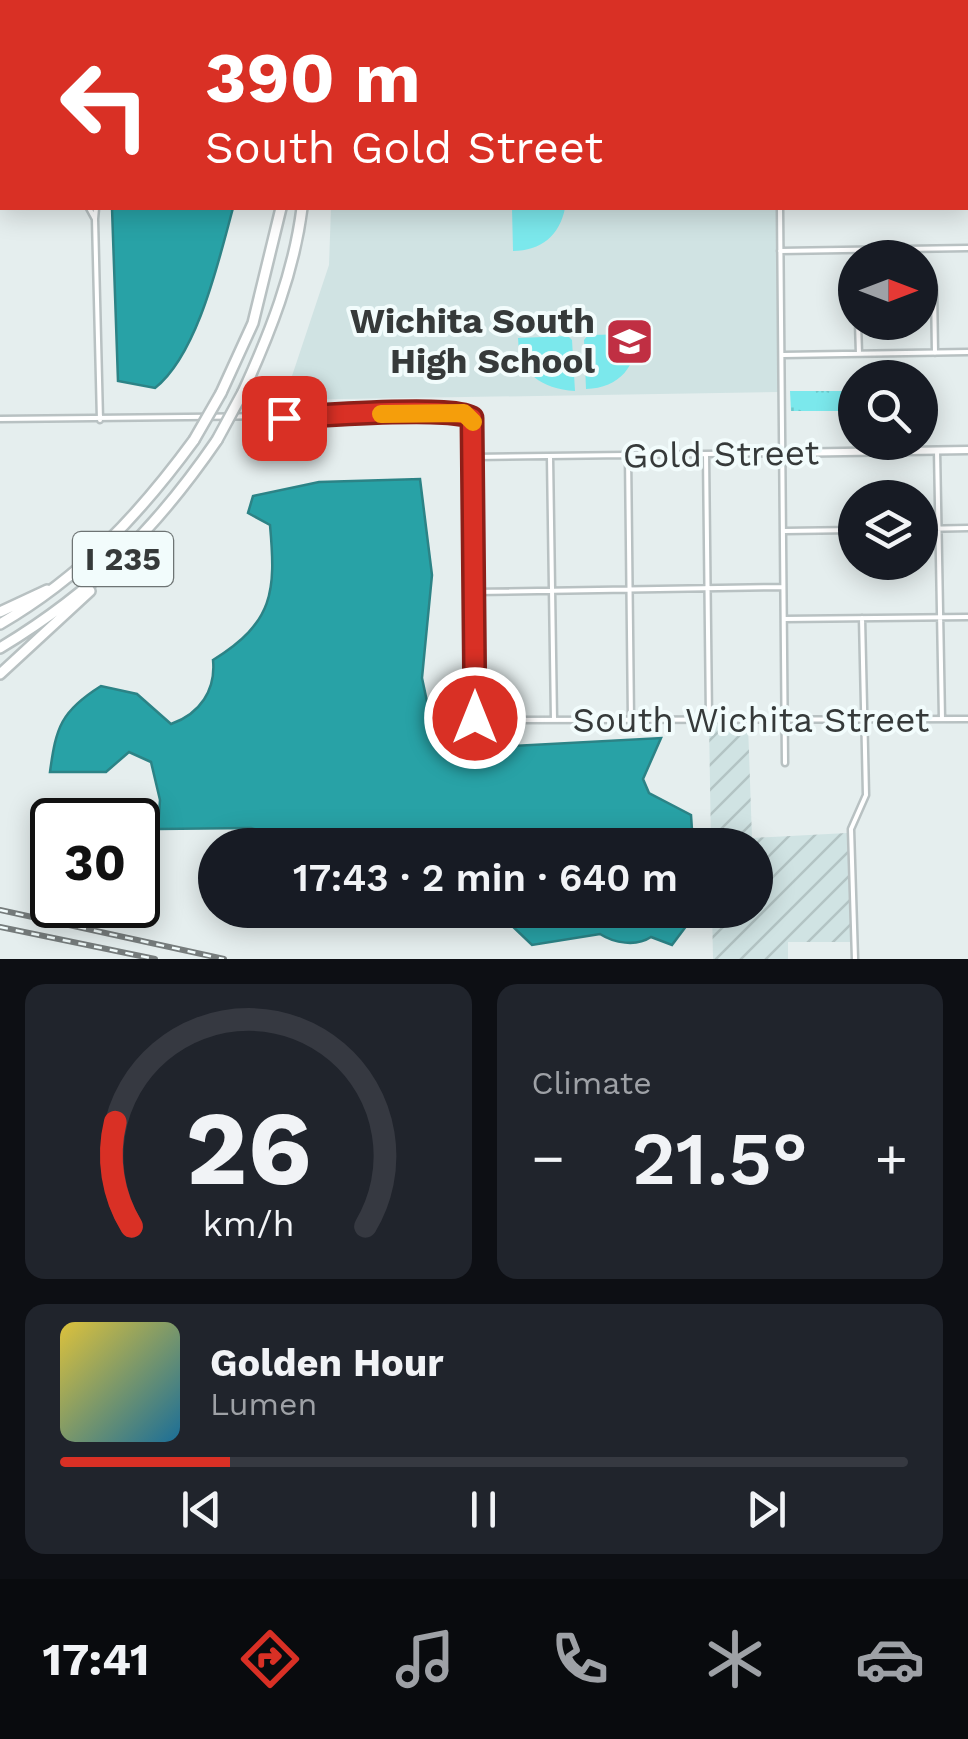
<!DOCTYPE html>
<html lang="en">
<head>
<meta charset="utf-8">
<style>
  body { margin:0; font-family:"Work Sans",sans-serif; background:#20242c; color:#f1f3f6; height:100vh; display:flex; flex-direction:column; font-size:38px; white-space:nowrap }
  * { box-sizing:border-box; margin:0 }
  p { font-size:32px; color:#9ea1a6 }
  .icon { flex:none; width:55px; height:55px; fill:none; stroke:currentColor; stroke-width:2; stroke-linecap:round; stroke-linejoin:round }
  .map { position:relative; height:959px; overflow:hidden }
  .panel { display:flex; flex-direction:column; gap:25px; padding:25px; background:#0d0f14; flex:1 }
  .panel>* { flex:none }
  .guide { position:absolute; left:0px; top:0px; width:970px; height:210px; box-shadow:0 5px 25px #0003; background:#d93025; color:#fff; overflow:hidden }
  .needle { width:65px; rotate:90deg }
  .fabs { position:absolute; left:838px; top:240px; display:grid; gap:20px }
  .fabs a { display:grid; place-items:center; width:100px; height:100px; border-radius:50%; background:#171b24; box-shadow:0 5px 25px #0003; font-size:50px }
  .speed { position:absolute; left:30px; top:798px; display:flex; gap:20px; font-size:50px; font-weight:700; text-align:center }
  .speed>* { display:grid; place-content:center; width:130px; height:130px; border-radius:50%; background:#171b24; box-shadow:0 5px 25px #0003; line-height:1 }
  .speed .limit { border:5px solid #111; border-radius:15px; background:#fff; color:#111 }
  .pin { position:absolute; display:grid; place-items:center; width:85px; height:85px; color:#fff; margin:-42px; border-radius:20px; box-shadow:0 5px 15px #0006 }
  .me { position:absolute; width:110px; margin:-55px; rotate:0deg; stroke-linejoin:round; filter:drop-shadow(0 0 8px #0008) }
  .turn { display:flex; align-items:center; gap:35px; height:210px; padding:0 40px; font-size:45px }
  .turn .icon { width:130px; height:130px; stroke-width:2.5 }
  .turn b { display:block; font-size:70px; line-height:85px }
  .big { font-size:75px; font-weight:600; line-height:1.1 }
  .panel .tile { flex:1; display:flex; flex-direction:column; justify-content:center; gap:15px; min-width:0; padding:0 35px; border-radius:20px; background:#20242c }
  .panel .dial { align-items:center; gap:0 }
  .dial svg { height:260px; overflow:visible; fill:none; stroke:#363941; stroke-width:7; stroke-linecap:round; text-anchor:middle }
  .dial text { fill:#f1f3f6; stroke:none }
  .song { display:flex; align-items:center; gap:30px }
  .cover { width:120px; height:120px; border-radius:15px; background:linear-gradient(135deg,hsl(50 70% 55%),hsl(200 70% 35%)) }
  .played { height:10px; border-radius:5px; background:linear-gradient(90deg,#d93025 20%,#363941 20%) }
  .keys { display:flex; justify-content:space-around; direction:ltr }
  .heat { display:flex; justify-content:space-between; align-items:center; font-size:55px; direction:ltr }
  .panel .tiles { flex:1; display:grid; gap:25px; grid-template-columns:1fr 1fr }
  .tile:last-child { grid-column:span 2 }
  .trip { position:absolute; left:198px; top:828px; width:575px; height:100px; border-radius:50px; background:#171b24; box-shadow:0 5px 25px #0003; font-weight:600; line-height:100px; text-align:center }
  .tab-bar { display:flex; height:160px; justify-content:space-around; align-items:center; background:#090b0e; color:#9ea1a6 }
  .tab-bar .icon { width:70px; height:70px }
  .tab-bar .on { color:#d93025 }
  .tab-bar b { font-size:45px; color:#f1f3f6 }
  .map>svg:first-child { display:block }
</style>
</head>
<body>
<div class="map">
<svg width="968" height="959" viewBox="0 0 968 959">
  <defs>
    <pattern id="industrial-furrows" width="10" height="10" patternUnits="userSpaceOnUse" patternTransform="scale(2.5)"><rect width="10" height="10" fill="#d0e3e3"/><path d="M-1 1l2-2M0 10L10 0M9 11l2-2" fill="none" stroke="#b3c4c4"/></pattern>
    <pattern id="grass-tufts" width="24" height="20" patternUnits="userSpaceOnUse" patternTransform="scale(2.5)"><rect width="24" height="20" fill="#7be8ec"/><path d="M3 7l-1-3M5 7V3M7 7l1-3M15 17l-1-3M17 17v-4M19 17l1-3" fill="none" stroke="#6bc8cb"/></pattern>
  </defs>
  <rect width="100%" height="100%" fill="#e5eeee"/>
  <path fill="#d0e3e3" d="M331,208H776L779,392L284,400L329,265Z"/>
  <path fill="url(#industrial-furrows)" d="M709,723L748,725L752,838L847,833L852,942H788V959H713L712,910H755V845H711Z"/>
  <path fill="url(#grass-tufts)" d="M790,391H855V411H791Z"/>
  <path fill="#7be8ec" d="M512,208H565C560,235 541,251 513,251Z
    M637,334C637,366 620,388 586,389L584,340L588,335Z
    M568,336L572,340L575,391C541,389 519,373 518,338Z"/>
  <path fill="#28a2a6" stroke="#2c8386" stroke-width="2.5" d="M112,208H233C219,259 198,354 155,388L118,381Z
    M420,479L432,575L422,678L436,744L473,748L661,738L643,779L649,793L691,815L693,845H306L251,828L158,829L160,800L151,762L129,752L106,772H50C56,727 61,711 101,686L137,694L171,724C200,714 216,690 213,660C274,622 276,592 270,525L248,513L253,496L319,482Z
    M517,910H691L693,917L672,945L651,937C636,947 614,943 600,934L532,945L509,923Z"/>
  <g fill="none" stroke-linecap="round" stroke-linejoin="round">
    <defs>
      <path id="street" d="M99,0V2
        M106,0V2
        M469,0V2
        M777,0V2
        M507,2L734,0
        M89,208L95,219L96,208
        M780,208L785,763
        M95,219L100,420
        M780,251L968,248
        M934,287L935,353
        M858,322L859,354
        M783,355L968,352
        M0,419L468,414L474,445L478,720L968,719
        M937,450L942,719
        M706,454L709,719
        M628,455L631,720
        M474,457L780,453
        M550,457L554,720
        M920,529L968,528
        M785,531L855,530
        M475,592L783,587
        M784,619L968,617
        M855,959L851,829L866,795L862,618"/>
      <path id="secondary" d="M782,453L968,450"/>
      <path id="highway" d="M285,0V2
        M293,2V0
        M316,2L317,0
        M243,392C270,333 294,272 302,208
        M221,393L253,323L281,208
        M0,612L47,590
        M0,624C81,577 139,515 194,440
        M0,648C93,592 156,529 217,440
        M0,674L90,591"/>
    </defs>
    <use href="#street" stroke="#b8c1c2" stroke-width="9"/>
    <use href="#secondary" stroke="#b8c1c2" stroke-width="11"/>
    <use href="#highway" stroke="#b8c1c2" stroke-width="14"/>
    <use href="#street" stroke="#fff" stroke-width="4"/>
    <use href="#secondary" stroke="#fff" stroke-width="6"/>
    <use href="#highway" stroke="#fff" stroke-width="9"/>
    <defs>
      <path id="rail" d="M0,910L224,959
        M0,927L155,959"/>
    </defs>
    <use href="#rail" stroke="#767c7c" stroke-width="6"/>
    <use href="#rail" stroke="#f2fcfc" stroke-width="2.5" stroke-dasharray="8" stroke-linecap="butt"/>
    <defs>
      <path id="highway-bridge" d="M194,440L221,393
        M217,440L243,392"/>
    </defs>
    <use href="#highway-bridge" stroke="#b8c1c2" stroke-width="14" stroke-linecap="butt"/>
    <use href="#highway-bridge" stroke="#fff" stroke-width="9"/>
  </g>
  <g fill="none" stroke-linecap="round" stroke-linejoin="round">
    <defs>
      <path id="route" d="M284,418C314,416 455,405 472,418L475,718"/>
    </defs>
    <use href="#route" stroke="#8d1f18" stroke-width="25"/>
    <use href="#route" stroke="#d93025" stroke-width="18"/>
    <path stroke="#f59e0b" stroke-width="18" d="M381,414L464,413L473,422"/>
  </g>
  <defs>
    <symbol id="school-square" viewBox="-11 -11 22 22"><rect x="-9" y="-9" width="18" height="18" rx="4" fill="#c02f43" stroke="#f2fcfc"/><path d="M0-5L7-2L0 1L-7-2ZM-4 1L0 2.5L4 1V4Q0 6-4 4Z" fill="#fff"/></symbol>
  </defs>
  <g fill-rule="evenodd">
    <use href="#school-square" x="602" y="314" width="55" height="55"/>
  </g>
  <g text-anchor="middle" stroke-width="8" stroke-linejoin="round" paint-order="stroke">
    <rect fill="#f2fcfc" stroke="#6e7474" stroke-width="2.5" x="73" y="532" width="100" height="54" rx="8"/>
    <g font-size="32" font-weight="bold" fill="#363a3a">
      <text x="123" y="570">I 235</text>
    </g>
    <g font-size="35" font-weight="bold" fill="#363a3a" stroke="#f2fcfc" text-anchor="end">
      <text x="595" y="333">Wichita South<tspan x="595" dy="40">High School</tspan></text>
    </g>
    <g font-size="35" fill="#363a3a" stroke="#f2fcfc">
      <text transform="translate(721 454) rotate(-1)" y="12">Gold Street</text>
      <text x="751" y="732">South Wichita Street</text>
    </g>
  </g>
</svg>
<div class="fabs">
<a><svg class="needle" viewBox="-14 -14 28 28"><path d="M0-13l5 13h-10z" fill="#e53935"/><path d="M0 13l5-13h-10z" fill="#9ea1a6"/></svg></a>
<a><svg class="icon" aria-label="search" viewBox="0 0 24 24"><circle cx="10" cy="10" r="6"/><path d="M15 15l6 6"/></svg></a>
<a><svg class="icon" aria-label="layers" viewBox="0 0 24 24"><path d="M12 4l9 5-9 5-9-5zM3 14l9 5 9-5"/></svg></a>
</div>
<div class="speed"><div class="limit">30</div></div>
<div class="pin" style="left:284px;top:418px;background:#d93025"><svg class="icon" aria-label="arrive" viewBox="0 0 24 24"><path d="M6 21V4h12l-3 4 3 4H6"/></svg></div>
<svg class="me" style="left:475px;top:718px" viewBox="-20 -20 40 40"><circle r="17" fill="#d93025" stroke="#fff" stroke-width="3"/><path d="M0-11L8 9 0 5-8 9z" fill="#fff"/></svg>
<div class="trip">17:43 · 2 min · 640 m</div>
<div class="guide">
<div class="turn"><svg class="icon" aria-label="left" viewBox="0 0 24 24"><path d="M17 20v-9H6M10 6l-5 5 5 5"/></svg><div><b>390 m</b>South Gold Street</div></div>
</div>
</div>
<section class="panel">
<div class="tiles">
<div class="tile dial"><svg viewBox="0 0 100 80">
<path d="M14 69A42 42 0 1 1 86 69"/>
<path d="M14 69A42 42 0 0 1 9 37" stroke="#d93025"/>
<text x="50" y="56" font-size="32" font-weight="700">26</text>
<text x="50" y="72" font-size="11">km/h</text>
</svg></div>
<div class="tile"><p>Climate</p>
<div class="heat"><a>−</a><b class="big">21.5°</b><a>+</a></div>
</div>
<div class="tile">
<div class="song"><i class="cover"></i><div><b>Golden Hour</b><p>Lumen</p></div></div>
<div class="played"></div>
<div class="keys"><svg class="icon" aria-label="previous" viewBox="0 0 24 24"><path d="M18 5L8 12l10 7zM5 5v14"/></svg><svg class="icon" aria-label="pause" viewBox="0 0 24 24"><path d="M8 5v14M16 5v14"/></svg><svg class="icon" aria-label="next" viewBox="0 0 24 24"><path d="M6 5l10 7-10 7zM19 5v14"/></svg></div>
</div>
</div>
</section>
<nav class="tab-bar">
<b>17:41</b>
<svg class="icon on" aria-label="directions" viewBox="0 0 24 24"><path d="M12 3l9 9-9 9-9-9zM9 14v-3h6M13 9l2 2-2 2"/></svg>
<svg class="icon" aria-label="music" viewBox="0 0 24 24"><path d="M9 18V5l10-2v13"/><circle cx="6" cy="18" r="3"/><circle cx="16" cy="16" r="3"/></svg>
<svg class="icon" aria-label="phone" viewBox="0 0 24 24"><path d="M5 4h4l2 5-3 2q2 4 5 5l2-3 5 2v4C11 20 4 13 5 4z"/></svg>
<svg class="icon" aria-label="climate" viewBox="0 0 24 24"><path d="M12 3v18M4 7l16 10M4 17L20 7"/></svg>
<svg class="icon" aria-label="car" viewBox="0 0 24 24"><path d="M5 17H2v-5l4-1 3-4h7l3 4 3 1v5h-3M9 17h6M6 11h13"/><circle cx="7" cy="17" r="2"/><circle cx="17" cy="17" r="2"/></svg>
</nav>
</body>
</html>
